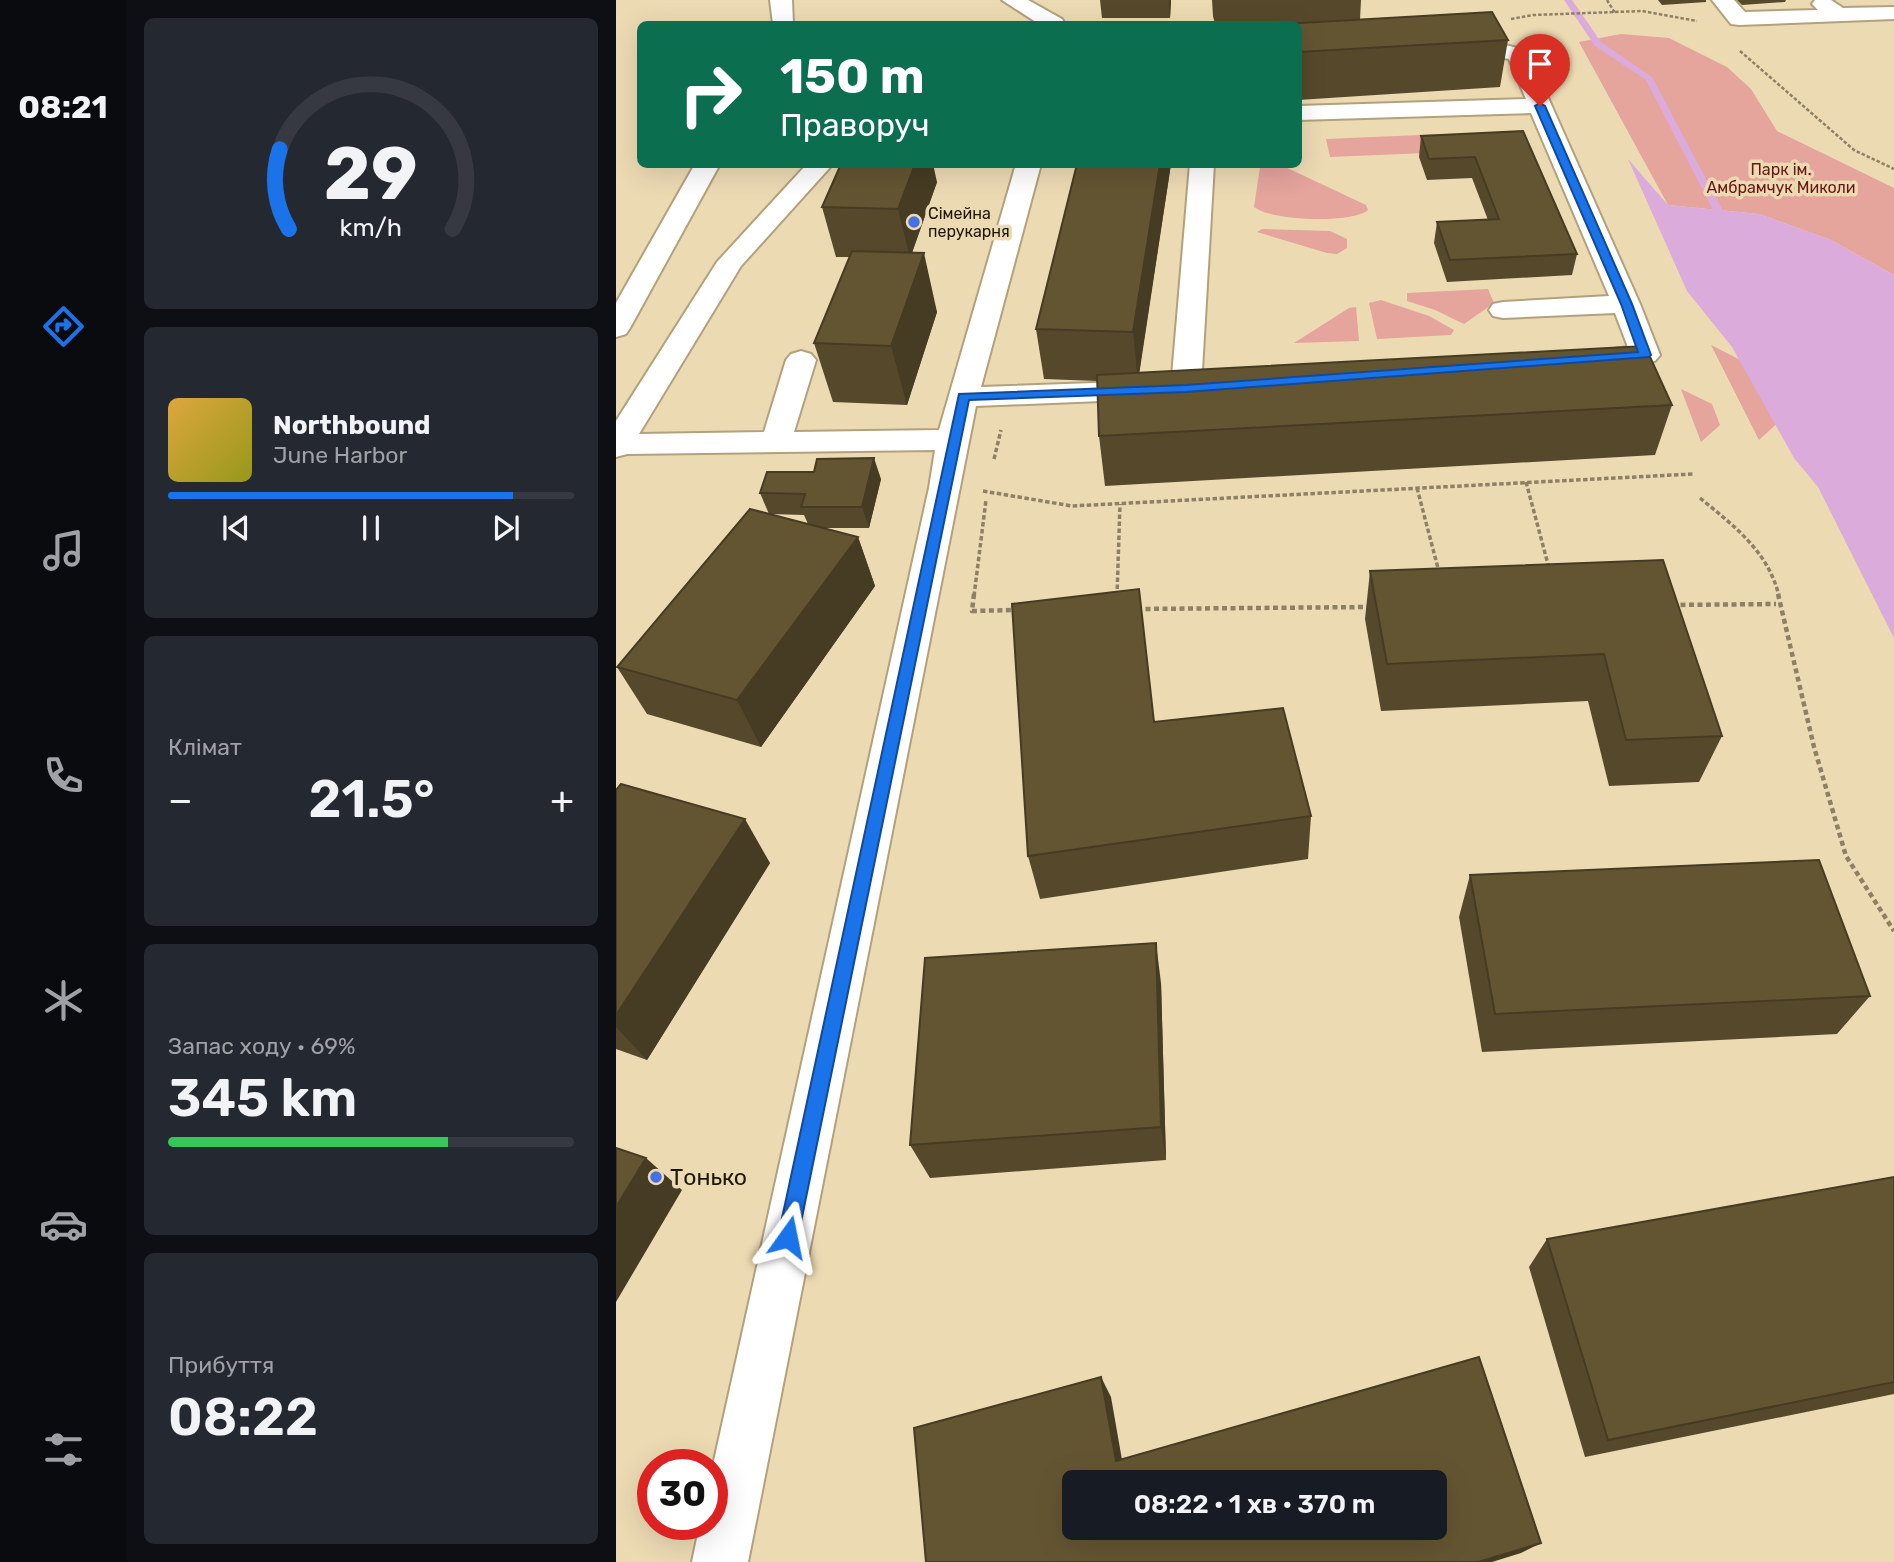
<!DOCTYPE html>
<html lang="uk">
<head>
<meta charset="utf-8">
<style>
  body { margin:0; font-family:Rubik,sans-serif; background:#242831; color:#f1f3f6; height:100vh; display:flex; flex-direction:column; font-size:26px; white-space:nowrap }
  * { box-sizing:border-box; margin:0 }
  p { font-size:23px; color:#9ea1a6 }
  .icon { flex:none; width:38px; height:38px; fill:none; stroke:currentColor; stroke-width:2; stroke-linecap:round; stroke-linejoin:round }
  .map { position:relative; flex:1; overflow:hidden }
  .panel { display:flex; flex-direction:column; gap:18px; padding:18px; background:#0d0f14; width:490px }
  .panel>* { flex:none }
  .hud { position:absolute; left:21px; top:21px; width:665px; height:147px; border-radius:10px; box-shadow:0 7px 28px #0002; background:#0b6e4f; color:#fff; overflow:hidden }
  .speed { position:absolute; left:21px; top:1449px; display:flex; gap:14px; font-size:35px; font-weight:700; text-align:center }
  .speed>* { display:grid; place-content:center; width:91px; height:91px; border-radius:50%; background:#171b24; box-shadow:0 7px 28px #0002; line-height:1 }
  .speed .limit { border:10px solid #d22; background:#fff; color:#111 }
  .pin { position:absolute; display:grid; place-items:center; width:60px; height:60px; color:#fff; margin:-72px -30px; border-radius:50% 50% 50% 0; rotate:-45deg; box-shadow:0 0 7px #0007 }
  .pin .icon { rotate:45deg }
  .me { position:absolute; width:77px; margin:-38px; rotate:12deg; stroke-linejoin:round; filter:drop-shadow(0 0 5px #0008) }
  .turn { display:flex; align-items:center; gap:24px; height:147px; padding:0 28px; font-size:32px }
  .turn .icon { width:91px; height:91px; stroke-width:2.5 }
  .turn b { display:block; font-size:49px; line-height:60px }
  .big { font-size:52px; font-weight:600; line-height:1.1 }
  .panel .tile { flex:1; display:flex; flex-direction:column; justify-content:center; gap:10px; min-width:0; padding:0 24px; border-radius:10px; background:#242831 }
  .panel .dial { align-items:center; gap:0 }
  .dial svg { height:182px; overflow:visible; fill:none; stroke:#363941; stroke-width:7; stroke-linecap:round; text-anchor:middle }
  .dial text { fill:#f1f3f6; stroke:none }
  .song { display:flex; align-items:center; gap:21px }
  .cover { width:84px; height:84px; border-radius:10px; background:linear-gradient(135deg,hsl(40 70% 55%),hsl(60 70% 35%)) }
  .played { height:7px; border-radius:4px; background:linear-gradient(90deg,#1a73e8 85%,#363941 85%) }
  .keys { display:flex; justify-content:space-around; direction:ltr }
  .heat { display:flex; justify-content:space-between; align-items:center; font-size:38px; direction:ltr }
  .charge { height:10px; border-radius:5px; background:linear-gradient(90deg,#34c759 69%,#363941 0) }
  .trip { position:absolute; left:446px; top:1470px; width:385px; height:70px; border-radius:10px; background:#171b24; box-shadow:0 7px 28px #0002; font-weight:600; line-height:70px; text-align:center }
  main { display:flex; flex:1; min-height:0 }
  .dock { display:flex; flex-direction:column; width:126px; justify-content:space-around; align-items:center; background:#090b0e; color:#9ea1a6 }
  .dock .icon { width:49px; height:49px }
  .dock .on { color:#1a73e8 }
  .dock b { font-size:32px; color:#f1f3f6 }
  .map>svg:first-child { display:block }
</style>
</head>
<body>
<main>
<nav class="dock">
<b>08:21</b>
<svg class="icon on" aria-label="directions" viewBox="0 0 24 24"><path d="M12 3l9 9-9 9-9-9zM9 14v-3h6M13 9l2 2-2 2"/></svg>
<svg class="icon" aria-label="music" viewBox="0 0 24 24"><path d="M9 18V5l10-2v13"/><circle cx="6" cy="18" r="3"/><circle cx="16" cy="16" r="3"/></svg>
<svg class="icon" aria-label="phone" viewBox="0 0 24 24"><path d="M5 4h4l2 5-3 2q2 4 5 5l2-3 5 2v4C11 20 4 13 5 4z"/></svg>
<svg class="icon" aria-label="climate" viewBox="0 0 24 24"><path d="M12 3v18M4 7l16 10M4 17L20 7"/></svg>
<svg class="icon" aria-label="car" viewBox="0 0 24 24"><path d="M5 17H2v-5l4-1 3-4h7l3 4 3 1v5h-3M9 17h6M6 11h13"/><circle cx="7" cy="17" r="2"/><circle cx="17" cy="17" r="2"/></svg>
<svg class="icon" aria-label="filters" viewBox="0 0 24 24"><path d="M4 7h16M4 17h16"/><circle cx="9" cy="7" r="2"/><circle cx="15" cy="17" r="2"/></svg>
</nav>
<section class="panel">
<div class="tile dial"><svg viewBox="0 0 100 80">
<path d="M14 69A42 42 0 1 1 86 69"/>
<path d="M14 69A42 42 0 0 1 10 34" stroke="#1a73e8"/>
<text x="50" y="56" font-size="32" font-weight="700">29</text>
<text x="50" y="72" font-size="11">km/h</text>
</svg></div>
<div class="tile">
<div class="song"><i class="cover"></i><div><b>Northbound</b><p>June Harbor</p></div></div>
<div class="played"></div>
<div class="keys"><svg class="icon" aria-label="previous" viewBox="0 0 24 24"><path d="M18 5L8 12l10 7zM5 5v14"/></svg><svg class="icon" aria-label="pause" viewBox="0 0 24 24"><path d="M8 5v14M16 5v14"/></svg><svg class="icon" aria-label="next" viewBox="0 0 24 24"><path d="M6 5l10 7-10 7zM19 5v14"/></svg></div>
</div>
<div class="tile"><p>Клімат</p>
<div class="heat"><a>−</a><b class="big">21.5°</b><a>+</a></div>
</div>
<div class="tile"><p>Запас ходу · 69%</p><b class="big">345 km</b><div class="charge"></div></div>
<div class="tile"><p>Прибуття</p><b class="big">08:22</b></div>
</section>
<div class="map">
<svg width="1278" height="1562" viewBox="0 0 1278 1562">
  <rect width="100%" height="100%" fill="#ecdab3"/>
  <path fill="#e5a49c" d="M1005,34L1053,38L1111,67L1135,89L1161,131L1278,188V275L1215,240L1143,214L1052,205L963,42Z
    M828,134L834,152L714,157L710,139Z
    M665,165L750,205L752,210C735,224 655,221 638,207L644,167L647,165Z
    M646,229L714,231L731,239V248L721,254L711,253L641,232Z
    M872,289L878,303L848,324L819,310L791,301V293Z
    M765,300L813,316L838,330L835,335L761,339L753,303Z
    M740,307L743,341L678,343L733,308Z
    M1095,345L1140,368L1166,419L1143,440Z
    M1065,389L1096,404L1104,425L1085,442Z"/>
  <path fill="#dbabdb" d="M1012,159L1052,205L1143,214L1215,240L1278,275V638L1202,487L1178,458L1116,347L1071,291Z"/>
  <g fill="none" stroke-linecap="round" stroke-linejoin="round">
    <path fill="#dbabdb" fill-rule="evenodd" d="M948,0H956L985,42L1036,77L1106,209L1119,221V225H1113L1097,210L1030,80L979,46Z"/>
    <defs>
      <path id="minor" d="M154,0H176L177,24H157Z
        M386,0H412L446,19L449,24H423Z
        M1096,0H1118L1129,12L1202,10L1196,4L1199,0H1215L1227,8L1278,7V19L1123,25L1115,24Z
        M864,39L910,50L913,55L1024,304L1044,355L1039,361L985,367L975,364L970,358L975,352L1012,347L999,313L887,318L877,316L873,310L877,304L887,302L993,296L915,113L682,120V106L910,99L893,59L864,53L831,52L828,47L831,42Z
        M79,164H104L14,328L10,334L0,337V303Z
        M191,164H217L125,266L23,434L148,432L170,360L175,354L185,351L195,354L200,360L178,432L323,430L400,164H425L365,387L534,381L545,383L549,390L545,397L534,399L360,406L132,1562H76L84,1524H96V1470L313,488L319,450L11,454L0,457V421L101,262Z
        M574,164H598L585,388L581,395L570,397L559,395L555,388Z"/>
    </defs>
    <use href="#minor" stroke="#b2a17c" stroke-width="4"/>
    <path stroke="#8d8065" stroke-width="2.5" stroke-dasharray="3.5 2" stroke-linecap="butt" d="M991,0L999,13
      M895,19L917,15L1026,11L1081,21
      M1124,51L1238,150L1278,169"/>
    <path stroke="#8d8065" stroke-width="3.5" stroke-dasharray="4.5 2.5" stroke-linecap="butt" d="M378,459L385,430
      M910,482L933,568
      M801,488L823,572
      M367,491L456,506L1077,474
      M1084,498C1118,526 1152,551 1163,596
      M358,596L370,500
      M501,596L504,504"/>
    <path stroke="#8d8065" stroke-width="4.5" stroke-dasharray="5 3.5" stroke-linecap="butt" d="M358,594L356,611L400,610
      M1162,594L1198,747L1230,856L1278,931
      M501,597V594
      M1056,605L1160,604
      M521,609L754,607"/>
    <use href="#minor" fill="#fff" fill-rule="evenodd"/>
  </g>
  <path fill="#56492b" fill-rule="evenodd" d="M484,0H555L554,18H486Z
    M596,0H745L744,20L892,40L884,87L682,100V24H599L597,16Z
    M1042,0H1090V2L1046,5Z
    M1121,0H1170L1169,2L1126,5Z
    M907,131L961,254L956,275L831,282L818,243L821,222L872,220L856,178L811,180L803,157L805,136Z
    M555,164L523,372L1056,405L1039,455L489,486L483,436L481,381L428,379L420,329Z
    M321,182L296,253L321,312L291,405L217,402L198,343L234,257H220L206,207Z
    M265,479L253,528H207L242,537L259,586L145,747L31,714L1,667L153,514L144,493ZM153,514L188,515L192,524Z
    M1047,560L1106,736L1083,782L993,786L972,701L765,711L749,619L754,571Z
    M538,722L695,816L692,859L424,899L412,856Z
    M0,790L154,863L31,1060L0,1049Z
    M854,875L1254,996L1221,1034L866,1052L843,917Z
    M545,983L550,1160L314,1178L294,1145Z
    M1278,1177V1394L969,1457L913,1267L931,1239Z"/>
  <path fill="#463c23" d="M553,0H555L554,18Z
    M299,164H317L321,182L294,258L282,209Z
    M544,164H555L522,382L517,332Z
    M308,253L321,312L291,405L275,346Z
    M258,458L265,479L253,528L246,507Z
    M242,537L259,586L145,747L121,700Z
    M129,819L154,863L31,1060L0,1027V1015Z
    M540,943L545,983L550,1160L545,1127Z
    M30,1158L66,1190L0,1302V1207Z
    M485,1377L495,1397L509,1477L500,1461Z
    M925,1543L905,1553L876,1562H862Z"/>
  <path fill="#645532" stroke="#463c23" stroke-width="2" fill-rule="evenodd" d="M876,12L892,40L682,52V24H667Z
    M907,131L961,254L834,260L821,222L883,219L859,157L813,159L805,136Z
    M225,164H299L282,209L206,207Z
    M461,164H544L517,332L420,329Z
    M236,251L308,253L275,346L198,343Z
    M1029,346L1056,405L483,436L481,375Z
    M258,458L246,507H185L189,494L144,493L151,472H198L201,459Z
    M134,509L242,537L121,700L1,667Z
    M1047,560L1106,736L1010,740L988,654L771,664L754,571Z
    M523,589L538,722L667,708L695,816L412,856L396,604Z
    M5,784L129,819L0,1015V790Z
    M1203,860L1254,996L879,1014L854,875Z
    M540,943L545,1127L294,1145L309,958Z
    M0,1148L30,1158L0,1207Z
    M1278,1177V1382L992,1440L931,1239Z
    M863,1357L925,1543L862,1562H310L298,1428L485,1377L500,1461ZM458,1482H819V1528H458Z"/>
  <path fill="#1a73e8" stroke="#114b97" stroke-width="2" d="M924,103L929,106L1016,304L1035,355L1033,357L570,392L353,400L182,1237L179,1244L172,1247L165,1244L162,1237L343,394L570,385L1022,352L1005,304L919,106Z"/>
  <g fill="#4770e2" stroke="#ecdab3" stroke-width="2.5">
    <circle cx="298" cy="222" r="7"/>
    <circle cx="40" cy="1177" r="7"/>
  </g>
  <g text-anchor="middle" stroke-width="7" stroke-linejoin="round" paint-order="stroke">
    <g font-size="16" fill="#681716" stroke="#ecdab3">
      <text x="1165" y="175">Парк ім.<tspan x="1165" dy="18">Амбрамчук Миколи</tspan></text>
    </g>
    <g font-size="16" fill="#1c1608" stroke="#ecdab3" text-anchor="start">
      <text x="312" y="219">Сімейна<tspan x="312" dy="18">перукарня</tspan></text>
    </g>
    <g font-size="23" fill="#1c1608" stroke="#ecdab3" text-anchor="start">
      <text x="54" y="1185">Тонько</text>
    </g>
  </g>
</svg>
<div class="speed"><div class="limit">30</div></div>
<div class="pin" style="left:924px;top:106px;background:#d93025"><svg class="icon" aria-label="arrive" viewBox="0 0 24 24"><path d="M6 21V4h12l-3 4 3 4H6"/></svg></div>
<svg class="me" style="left:172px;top:1237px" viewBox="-20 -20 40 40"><path d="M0-17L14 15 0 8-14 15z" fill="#1a73e8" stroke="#fff" stroke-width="4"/></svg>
<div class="trip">08:22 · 1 хв · 370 m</div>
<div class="hud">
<div class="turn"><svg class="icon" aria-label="right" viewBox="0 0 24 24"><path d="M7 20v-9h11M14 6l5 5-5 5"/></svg><div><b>150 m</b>Праворуч</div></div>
</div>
</div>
</main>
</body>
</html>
